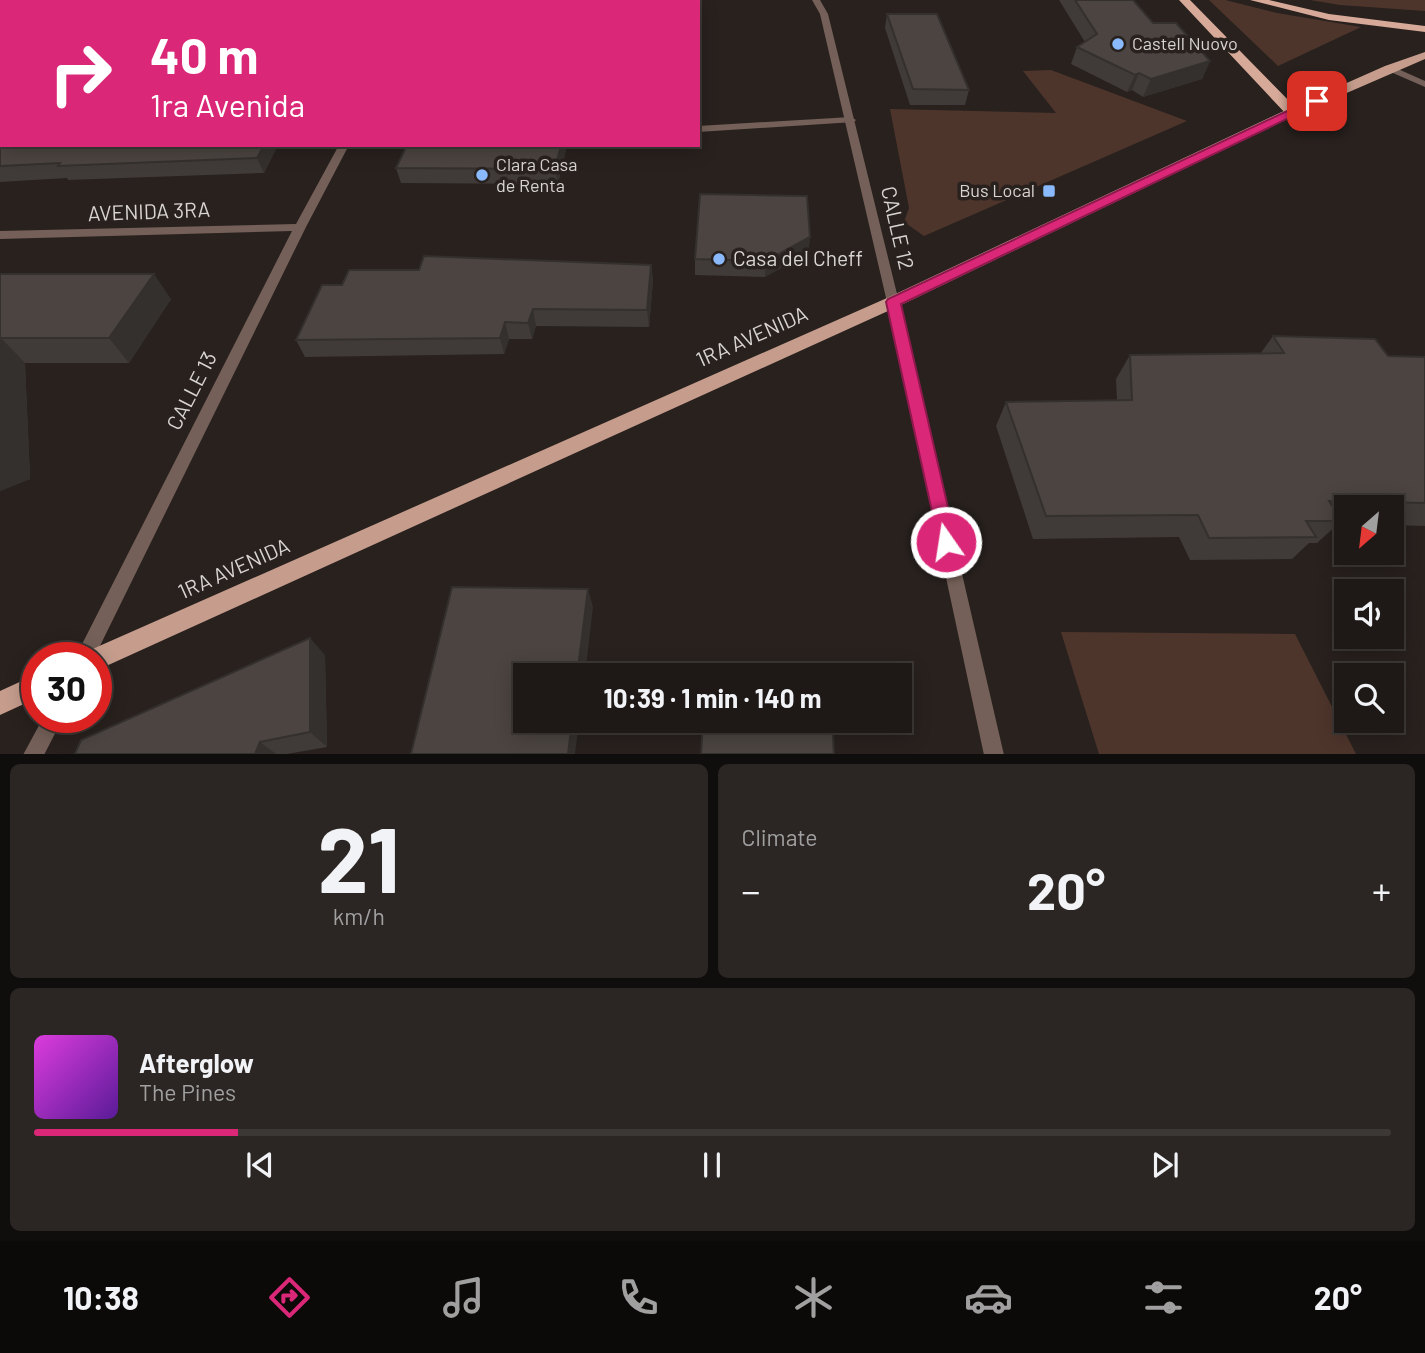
<!DOCTYPE html>
<html lang="en">
<head>
<meta charset="utf-8">
<style>
  body { margin:0; font-family:Barlow,sans-serif; background:#2b2623; color:#f1f3f6; height:100vh; display:flex; flex-direction:column; font-size:26px; white-space:nowrap }
  * { box-sizing:border-box; margin:0 }
  p { font-size:23px; color:#a1a0a1 }
  .icon { flex:none; width:38px; height:38px; fill:none; stroke:currentColor; stroke-width:2; stroke-linecap:round; stroke-linejoin:round }
  .map { position:relative; height:754px; overflow:hidden }
  .details { display:flex; flex-direction:column; gap:10px; padding:10px; background:#100e0c; flex:1 }
  .details>* { flex:none }
  .banner { position:absolute; left:0px; top:0px; width:700px; height:147px; box-shadow:0 4px 18px #0003,0 0 0 2px #3c3835; background:#db2777; color:#fff; overflow:hidden }
  .needle { width:46px; rotate:208deg }
  .buttons { position:absolute; left:1334px; top:495px; display:grid; gap:14px }
  .buttons a { display:grid; place-items:center; width:70px; height:70px; border-radius:0px; background:#1e1916; box-shadow:0 4px 18px #0003,0 0 0 2px #3c3835; font-size:35px }
  .speed { position:absolute; left:21px; top:642px; display:flex; gap:14px; font-size:35px; font-weight:700; text-align:center }
  .speed>* { display:grid; place-content:center; width:91px; height:91px; border-radius:50%; background:#1e1916; box-shadow:0 4px 18px #0003,0 0 0 2px #3c3835; line-height:1 }
  .speed .limit { border:10px solid #d22; background:#fff; color:#111 }
  .pin { position:absolute; display:grid; place-items:center; width:60px; height:60px; color:#fff; margin:-30px; border-radius:14px; box-shadow:0 4px 10px #0006 }
  .me { position:absolute; width:77px; margin:-38px; rotate:347deg; stroke-linejoin:round; filter:drop-shadow(0 0 5px #0008) }
  .turn { display:flex; align-items:center; gap:24px; height:147px; padding:0 35px; font-size:32px }
  .turn .icon { width:91px; height:91px; stroke-width:2.5 }
  .turn b { display:block; font-size:49px; line-height:60px }
  .big { font-size:52px; font-weight:700; line-height:1.1 }
  .details .tile { flex:1; display:flex; flex-direction:column; justify-content:center; gap:10px; min-width:0; padding:0 24px; border-radius:10px; background:#2b2623 }
  .details .dial { align-items:center; gap:0 }
  .dial b { font-size:91px; line-height:1 }
  .song { display:flex; align-items:center; gap:21px }
  .cover { width:84px; height:84px; border-radius:10px; background:linear-gradient(135deg,hsl(300 70% 55%),hsl(270 70% 35%)) }
  .played { height:7px; border-radius:4px; background:linear-gradient(90deg,#db2777 15%,#3c3835 15%) }
  .keys { display:flex; justify-content:space-around; direction:ltr }
  .heat { display:flex; justify-content:space-between; align-items:center; font-size:38px; direction:ltr }
  .details .tiles { flex:1; display:grid; gap:10px; grid-template-columns:1fr 1fr }
  .tile:last-child { grid-column:span 2 }
  .trip { position:absolute; left:513px; top:663px; width:399px; height:70px; border-radius:0px; background:#1e1916; box-shadow:0 4px 18px #0003,0 0 0 2px #3c3835; font-weight:700; line-height:70px; text-align:center }
  .tab-bar { display:flex; height:112px; justify-content:space-around; align-items:center; background:#0c0a09; color:#a1a0a1 }
  .tab-bar .icon { width:49px; height:49px }
  .tab-bar .selected { color:#db2777 }
  .tab-bar b { font-size:32px; color:#f1f3f6 }
  .map>svg:first-child { display:block }
</style>
</head>
<body>
<div class="map">
<svg width="1425" height="755" viewBox="0 0 1425 755">
  <rect width="100%" height="100%" fill="#28211e"/>
  <path fill="#4e352c" d="M1209,0H1225L1277,13L1361,27L1278,66Z
    M1310,0H1425V11L1340,5Z
    M1051,70L1187,121L924,236L904,222L909,208L890,109L1056,113L1023,71Z
    M1061,632L1295,634L1356,754H1099Z"/>
  <g fill="none" stroke-linecap="round" stroke-linejoin="round">
    <path fill="#746058" fill-rule="evenodd" d="M1389,65L1425,81V87L1386,70L1384,68Z
      M851,117L856,120L854,122L698,132V126Z"/>
    <path fill="#746058" fill-rule="evenodd" d="M419,0H427L418,2Z
      M812,0H820L828,14L899,302L1004,755H984L887,302L820,14Z
      M0,33H2L0,39Z
      M339,145H349L306,227L94,658H75L292,231L0,239V231L296,224Z
      M43,718H63L44,755H23Z"/>
    <path fill="#c69d8d" fill-rule="evenodd" d="M1425,52V59L1296,115L899,306L104,667L96,670V658H85L88,651L887,298L1288,109L1385,66Z
      M37,674V698L0,715V691Z"/>
    <path fill="#d6a998" fill-rule="evenodd" d="M1179,0H1190L1297,109V115H1287Z
      M1250,0H1269L1329,14L1425,26V32L1329,20Z"/>
  </g>
  <path fill="#403a38" d="M0,0L2,2V21H0Z
    M1059,0H1133L1153,23L1210,61L1202,79L1143,97L1132,90L1127,92L1071,64L1077,47L1085,42Z
    M887,14L969,90L965,105H910L885,28Z
    M0,51L2,145H278L264,173L68,180L67,178L0,182Z
    M407,145H567L558,184L401,183L396,168Z
    M810,237L808,253L765,277L695,275V259Z
    M651,265L653,281L649,327L536,326L532,339H509L504,354L305,357L296,340L342,285L419,270Z
    M0,274L171,299L129,363H25L30,479L0,491Z
    M1273,336L1388,356L1425,357V526L1391,525V508H1346V524H1338L1317,543H1309L1292,559L1190,560L1179,537L1033,539L996,426L1006,402L1117,401L1116,379L1130,355L1260,354Z
    M325,655L327,747L287,754H75Z"/>
  <path fill="#34302e" d="M356,0H368L367,2H355Z
    M1210,61L1202,79L1143,97L1151,79Z
    M1139,73L1132,90L1127,92L1135,75Z
    M264,145H278L264,173L257,158Z
    M561,145H567L558,184L555,169Z
    M810,237L808,253L765,277L766,261Z
    M651,265L653,281L649,327L647,310Z
    M154,274L171,299L129,363L109,338Z
    M533,309L536,326L532,339L528,323Z
    M505,322L509,339L504,354L500,338Z
    M1,338L25,363L30,479L0,491Z
    M588,589L593,607L585,676H577Z
    M310,638L325,655L327,747L310,732Z
    M572,721H579L575,754H568Z
    M260,742L276,754H255Z"/>
  <path fill="#4b4441" stroke="#34302e" stroke-width="2" d="M0,0H356L355,2H2V7H0Z
    M453,0H549V2H452Z
    M1075,0H1133L1153,23H1176L1210,61L1151,79L1139,73L1135,75L1077,47L1097,34Z
    M887,14H937L969,90L913,89Z
    M2,49V145H264L257,158L58,166L60,163L0,166V51Z
    M407,145H561L555,169L396,168Z
    M700,194L807,196L810,237L766,261L695,259Z
    M424,256L651,265L647,310L533,309L528,323L505,322L500,338L296,340L322,285H342L349,270H419Z
    M0,274H154L109,338H1L2,455L0,456Z
    M1273,336L1375,339L1388,356L1425,357V503L1329,501L1342,521H1306L1316,537L1209,538L1198,515L1046,516L1006,402L1132,400L1130,355L1284,353Z
    M452,587L588,589L577,676H525V721H572L568,754H411Z
    M310,638V732L260,742L255,754H75L81,740Z
    M703,721H832L834,754H701Z"/>
  <path fill="#db2777" stroke="#8e194d" stroke-width="2" d="M1317,97L1322,101L1320,103L901,304L956,542L953,548L946,550L940,548L886,302L888,299Z"/>
  <g fill="#8abafc" stroke="#28211e" stroke-width="2.5">
    <circle cx="1118" cy="44" r="7"/>
    <circle cx="482" cy="175" r="7"/>
    <rect x="1042" y="184" width="14" height="14" rx="3.5"/>
    <circle cx="719" cy="259" r="7"/>
  </g>
  <g text-anchor="middle" stroke-width="7" stroke-linejoin="round" paint-order="stroke">
    <g font-size="18" fill="#d8d4d2" stroke="#28211e" text-anchor="start">
      <text x="1132" y="50">Castell Nuovo</text>
      <text x="496" y="171">Clara Casa<tspan x="496" dy="21">de Renta</tspan></text>
      <text x="1035" y="197" text-anchor="end">Bus Local</text>
    </g>
    <g font-size="21" fill="#d8d4d2" stroke="#28211e">
      <text transform="translate(149 212) rotate(-2)" y="7">AVENIDA 3RA</text>
      <text transform="translate(897 228) rotate(77)" y="7">CALLE 12</text>
      <text transform="translate(752 337) rotate(-24)" y="7">1RA AVENIDA</text>
      <text transform="translate(192 391) rotate(-63)" y="7">CALLE 13</text>
      <text transform="translate(234 569) rotate(-24)" y="7">1RA AVENIDA</text>
    </g>
    <g font-size="21" fill="#d8d4d2" stroke="#28211e" text-anchor="start">
      <text x="733" y="266">Casa del Cheff</text>
    </g>
  </g>
</svg>
<div class="buttons">
<a><svg class="needle" viewBox="-14 -14 28 28"><path d="M0-13l5 13h-10z" fill="#e53935"/><path d="M0 13l5-13h-10z" fill="#a1a0a1"/></svg></a>
<a><svg class="icon" aria-label="sound" viewBox="0 0 24 24"><path d="M4 9h4l5-4v14l-5-4H4zM17 9q2 3 0 6"/></svg></a>
<a><svg class="icon" aria-label="search" viewBox="0 0 24 24"><circle cx="10" cy="10" r="6"/><path d="M15 15l6 6"/></svg></a>
</div>
<div class="speed"><div class="limit">30</div></div>
<div class="pin" style="left:1317px;top:101px;background:#d93025"><svg class="icon" aria-label="arrive" viewBox="0 0 24 24"><path d="M6 21V4h12l-3 4 3 4H6"/></svg></div>
<svg class="me" style="left:946px;top:542px" viewBox="-20 -20 40 40"><circle r="17" fill="#db2777" stroke="#fff" stroke-width="3"/><path d="M0-11L8 9 0 5-8 9z" fill="#fff"/></svg>
<div class="trip">10:39 · 1 min · 140 m</div>
<div class="banner">
<div class="turn"><svg class="icon" aria-label="right" viewBox="0 0 24 24"><path d="M7 20v-9h11M14 6l5 5-5 5"/></svg><div><b>40 m</b>1ra Avenida</div></div>
</div>
</div>
<section class="details">
<div class="tiles">
<div class="tile dial"><b>21</b><p>km/h</p></div>
<div class="tile"><p>Climate</p>
<div class="heat"><a>−</a><b class="big">20°</b><a>+</a></div>
</div>
<div class="tile">
<div class="song"><i class="cover"></i><div><b>Afterglow</b><p>The Pines</p></div></div>
<div class="played"></div>
<div class="keys"><svg class="icon" aria-label="previous" viewBox="0 0 24 24"><path d="M18 5L8 12l10 7zM5 5v14"/></svg><svg class="icon" aria-label="pause" viewBox="0 0 24 24"><path d="M8 5v14M16 5v14"/></svg><svg class="icon" aria-label="next" viewBox="0 0 24 24"><path d="M6 5l10 7-10 7zM19 5v14"/></svg></div>
</div>
</div>
</section>
<nav class="tab-bar">
<b>10:38</b>
<svg class="icon selected" aria-label="directions" viewBox="0 0 24 24"><path d="M12 3l9 9-9 9-9-9zM9 14v-3h6M13 9l2 2-2 2"/></svg>
<svg class="icon" aria-label="music" viewBox="0 0 24 24"><path d="M9 18V5l10-2v13"/><circle cx="6" cy="18" r="3"/><circle cx="16" cy="16" r="3"/></svg>
<svg class="icon" aria-label="phone" viewBox="0 0 24 24"><path d="M5 4h4l2 5-3 2q2 4 5 5l2-3 5 2v4C11 20 4 13 5 4z"/></svg>
<svg class="icon" aria-label="climate" viewBox="0 0 24 24"><path d="M12 3v18M4 7l16 10M4 17L20 7"/></svg>
<svg class="icon" aria-label="car" viewBox="0 0 24 24"><path d="M5 17H2v-5l4-1 3-4h7l3 4 3 1v5h-3M9 17h6M6 11h13"/><circle cx="7" cy="17" r="2"/><circle cx="17" cy="17" r="2"/></svg>
<svg class="icon" aria-label="filters" viewBox="0 0 24 24"><path d="M4 7h16M4 17h16"/><circle cx="9" cy="7" r="2"/><circle cx="15" cy="17" r="2"/></svg>
<b>20°</b>
</nav>
</body>
</html>
